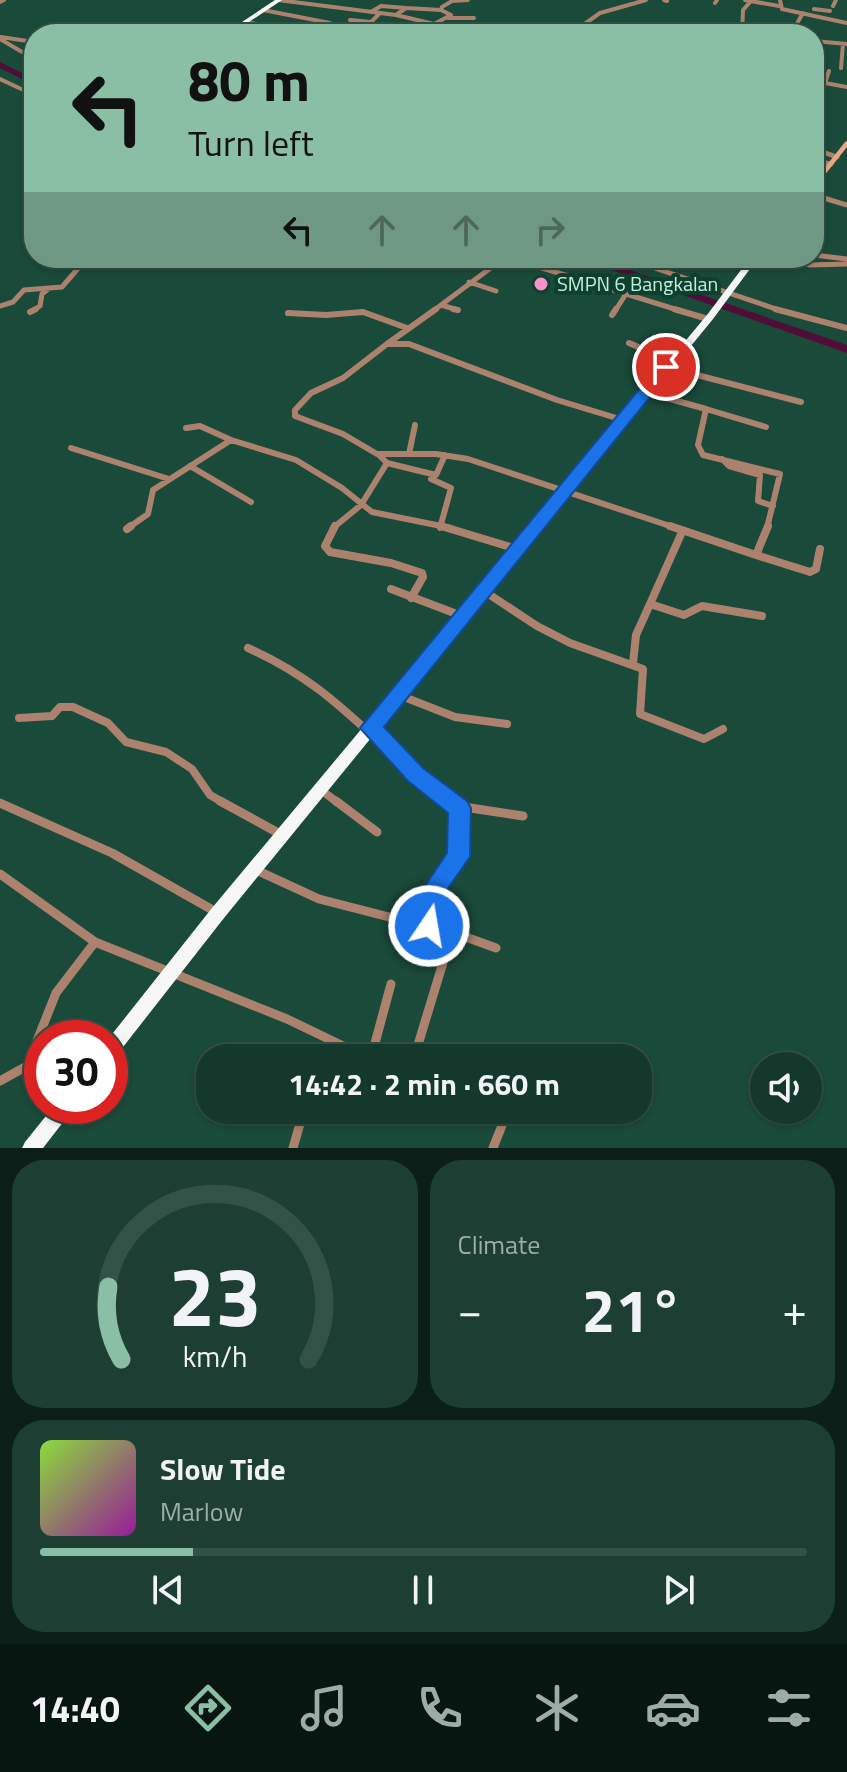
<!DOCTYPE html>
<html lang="en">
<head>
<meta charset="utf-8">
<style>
  body { margin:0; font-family:"Titillium Web",sans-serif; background:#1d3f33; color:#f1f3f6; height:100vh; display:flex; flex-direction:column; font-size:30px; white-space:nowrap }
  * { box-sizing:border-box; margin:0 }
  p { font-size:26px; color:#9daca9 }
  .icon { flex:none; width:44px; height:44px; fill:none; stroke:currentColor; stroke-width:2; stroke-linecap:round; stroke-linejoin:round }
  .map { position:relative; height:1148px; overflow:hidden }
  .drawer { display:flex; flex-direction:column; gap:12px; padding:12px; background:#0b1f18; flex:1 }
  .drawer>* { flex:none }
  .banner { position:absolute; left:24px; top:24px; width:800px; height:244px; border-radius:32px; box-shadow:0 2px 6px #0004,0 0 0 2px #335247; background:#8abfa5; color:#111; overflow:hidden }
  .buttons { position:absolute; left:750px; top:1052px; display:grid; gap:16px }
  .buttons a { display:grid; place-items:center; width:72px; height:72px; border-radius:50%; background:#14382b; box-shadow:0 2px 6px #0004,0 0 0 2px #335247; font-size:40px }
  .speed { position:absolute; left:24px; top:1020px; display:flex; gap:16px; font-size:40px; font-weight:700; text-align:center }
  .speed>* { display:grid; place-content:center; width:104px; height:104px; border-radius:50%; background:#14382b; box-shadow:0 2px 6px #0004,0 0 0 2px #335247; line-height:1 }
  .speed .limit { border:12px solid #d22; background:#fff; color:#111 }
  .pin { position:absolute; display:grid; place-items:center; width:68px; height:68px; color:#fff; margin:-34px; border:4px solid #fff; border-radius:50%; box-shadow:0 2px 8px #0007 }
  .me { position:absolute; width:88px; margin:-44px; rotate:12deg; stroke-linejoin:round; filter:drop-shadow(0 0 6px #0008) }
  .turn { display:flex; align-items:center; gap:28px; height:168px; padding:0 32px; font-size:36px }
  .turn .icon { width:104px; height:104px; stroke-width:2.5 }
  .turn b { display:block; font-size:56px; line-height:68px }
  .lanes { display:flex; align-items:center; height:76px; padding:0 32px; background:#0003; justify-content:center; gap:40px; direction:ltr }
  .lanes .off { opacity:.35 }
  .big { font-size:60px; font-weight:700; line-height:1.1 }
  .drawer .tile { flex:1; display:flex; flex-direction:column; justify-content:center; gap:12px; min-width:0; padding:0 28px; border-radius:32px; background:#1d3f33 }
  .drawer .dial { align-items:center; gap:0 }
  .dial svg { height:208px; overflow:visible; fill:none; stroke:#335247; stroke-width:7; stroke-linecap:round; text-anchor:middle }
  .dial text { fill:#f1f3f6; stroke:none }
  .song { display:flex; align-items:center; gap:24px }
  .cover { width:96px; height:96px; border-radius:12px; background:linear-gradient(135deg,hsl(90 70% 55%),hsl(300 70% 35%)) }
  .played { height:8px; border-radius:4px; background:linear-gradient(90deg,#8abfa5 20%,#335247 20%) }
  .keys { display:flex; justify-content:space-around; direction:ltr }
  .heat { display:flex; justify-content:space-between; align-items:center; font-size:44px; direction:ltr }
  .drawer .tiles { flex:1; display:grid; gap:12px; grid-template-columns:1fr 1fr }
  .tile:last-child { grid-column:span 2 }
  .trip { position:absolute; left:196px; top:1044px; width:456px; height:80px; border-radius:32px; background:#14382b; box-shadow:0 2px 6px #0004,0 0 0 2px #335247; font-weight:700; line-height:80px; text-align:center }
  .tabs { display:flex; height:128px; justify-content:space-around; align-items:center; background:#081611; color:#9daca9 }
  .tabs .icon { width:56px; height:56px }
  .tabs .active { color:#8abfa5 }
  .tabs b { font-size:36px; color:#f1f3f6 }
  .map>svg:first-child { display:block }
</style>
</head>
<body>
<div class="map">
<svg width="847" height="1148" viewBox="0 0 847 1148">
  <rect width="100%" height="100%" fill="#1a4a39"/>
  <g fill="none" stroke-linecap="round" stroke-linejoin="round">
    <path fill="#500d37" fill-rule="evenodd" d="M0,62L34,79V85L0,68Z
      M578,258H595L847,345V353Z"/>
    <path stroke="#ac826e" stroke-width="4" d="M278,0L396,15L434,24L451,15L441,10L442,7L452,1L468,0
      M664,0L667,1
      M745,0L779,6
      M780,0L782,9L847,23
      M0,2L4,0
      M715,3L717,0
      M833,6L836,0
      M814,9L830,11
      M263,10L330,23L326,34
      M371,12L381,6L406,8
      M396,15L406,8L441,10
      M448,18H474
      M350,20L371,22L380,13
      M245,22L319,34
      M329,26L391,34
      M531,26L576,30L600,13L646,0
      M582,26L600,30L597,34
      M795,27L803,13
      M414,34L426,23
      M742,34L743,10L751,1
      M1,37L34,42
      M0,39L34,59
      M814,41L847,44
      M841,68L843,44
      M0,79L34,95
      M814,81L847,87
      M825,83L829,71"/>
    <path stroke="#ac826e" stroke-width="5" d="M814,149L837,157
      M814,161L831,164
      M814,195L847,205
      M814,255L847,259
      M510,258L681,311
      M625,258L782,311
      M785,258L810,265L847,264
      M469,282L496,291
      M0,306L13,302L24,290L62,287L87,258
      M458,310L441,305L504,258
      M32,311L40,306L42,294L47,290
      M433,311L441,305
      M615,311L626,294"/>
    <path stroke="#ac826e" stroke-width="6" d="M436,309L387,344H409L557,400L623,420
      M453,309L458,310
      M674,309L708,319
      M775,309L847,328
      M30,312L36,309
      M288,313L326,315L363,312L407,328
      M612,315L616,309
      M629,343L671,361
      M387,344L343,378L311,393L295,410V416L343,434L377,454H436L468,459L676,528
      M666,367L801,402
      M645,392L706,409L698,445L703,455L780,474L767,528
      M706,409L766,427
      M186,428L200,426L231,440
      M71,448L169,479
      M409,454L415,425
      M722,459L729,466L760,475L758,501L773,506
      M387,463L436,475L445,455
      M190,466L251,502
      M431,479L451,488L440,528
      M128,528L148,514L153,490L231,440L296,460L342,488L372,512L451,528
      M333,528L361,505L387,463L379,455"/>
    <path stroke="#ac826e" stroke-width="8" d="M335,526L325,546L330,552L391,563L422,573L423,577L411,598
      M441,526L517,549
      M670,526L756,555L768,526
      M127,529L131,526
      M682,532L650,604L684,615L702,606L762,616
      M756,555L810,572L816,569L820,549
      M391,589L462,616
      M484,591L537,626L570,643L643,669L640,714L704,739L723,729
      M248,648C326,683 357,725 419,777C430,787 443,794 454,803
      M633,663L636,635L650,604
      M399,695L455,717L507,724
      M19,718L52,716L60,707H73L108,723L126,742L166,752L192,769L210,795L224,803
      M320,789L338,803"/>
    <path stroke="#ac826e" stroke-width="9" d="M220,801L282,835
      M336,801L377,832
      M0,803L112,853L218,913
      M457,806L523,816
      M254,869L319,899L463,936L496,948
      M0,874L95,942L287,1019L368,1058
      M429,926L438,883L458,857L460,808L451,801
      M326,1058L334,1042
      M371,1058L391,984
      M414,1058L452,933
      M27,1066L56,993L95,942
      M0,1081L27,1066L42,1074
      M487,1110L505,1118L493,1148
      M293,1148L304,1110"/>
    <path fill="#e8a685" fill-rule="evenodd" d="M847,141V147L816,186L814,187V181L845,142Z"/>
    <path fill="#f6f6f6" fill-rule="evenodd" d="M275,0H282L231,34H224Z
      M750,258H758L713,319L224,918L116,1056L110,1059L109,1038L212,908L707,315Z
      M54,1106H74L71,1112L43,1148H22L25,1142Z"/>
  </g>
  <path fill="#1a73e8" stroke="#114b97" stroke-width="2" d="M666,363L673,367L671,371L384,727L423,768L467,801L471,808L470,857L449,887L437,935L429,938L421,935L417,926L427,883L447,853L448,813L408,781L360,728L660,364Z"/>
  <circle fill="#f98fc9" stroke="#0d402f" stroke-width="3" cx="541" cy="284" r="8"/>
  <g text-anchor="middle" stroke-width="8" stroke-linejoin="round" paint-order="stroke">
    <g font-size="20" fill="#c4eedc" stroke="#0d402f" text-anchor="start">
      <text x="557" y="291">SMPN 6 Bangkalan</text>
    </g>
  </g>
</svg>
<div class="buttons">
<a><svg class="icon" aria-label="sound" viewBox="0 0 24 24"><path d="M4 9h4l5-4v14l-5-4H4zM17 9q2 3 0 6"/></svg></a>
</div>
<div class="speed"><div class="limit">30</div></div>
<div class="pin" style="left:666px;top:367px;background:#d93025"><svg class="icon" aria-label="arrive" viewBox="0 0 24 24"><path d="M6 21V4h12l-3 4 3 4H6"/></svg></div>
<svg class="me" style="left:429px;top:926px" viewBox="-20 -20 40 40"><circle r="17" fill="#1a73e8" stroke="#fff" stroke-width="3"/><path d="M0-11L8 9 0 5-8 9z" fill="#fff"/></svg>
<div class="trip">14:42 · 2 min · 660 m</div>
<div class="banner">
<div class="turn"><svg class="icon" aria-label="left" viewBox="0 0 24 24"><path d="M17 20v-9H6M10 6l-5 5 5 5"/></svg><div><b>80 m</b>Turn left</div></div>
<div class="lanes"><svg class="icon" aria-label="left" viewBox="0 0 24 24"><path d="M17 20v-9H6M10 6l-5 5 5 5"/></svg><svg class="icon off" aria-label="ahead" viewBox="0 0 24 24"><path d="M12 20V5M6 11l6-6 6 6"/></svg><svg class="icon off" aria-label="ahead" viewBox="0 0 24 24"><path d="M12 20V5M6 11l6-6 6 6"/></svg><svg class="icon off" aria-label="right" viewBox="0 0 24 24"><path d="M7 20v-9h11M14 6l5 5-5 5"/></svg></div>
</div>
</div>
<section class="drawer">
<div class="tiles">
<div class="tile dial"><svg viewBox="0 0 100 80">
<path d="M14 69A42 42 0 1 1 86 69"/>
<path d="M14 69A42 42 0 0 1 9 41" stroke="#8abfa5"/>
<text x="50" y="56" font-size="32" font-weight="700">23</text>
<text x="50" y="72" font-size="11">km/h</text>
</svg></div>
<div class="tile"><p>Climate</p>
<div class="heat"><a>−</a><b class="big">21°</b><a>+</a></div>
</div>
<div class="tile">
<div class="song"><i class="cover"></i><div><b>Slow Tide</b><p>Marlow</p></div></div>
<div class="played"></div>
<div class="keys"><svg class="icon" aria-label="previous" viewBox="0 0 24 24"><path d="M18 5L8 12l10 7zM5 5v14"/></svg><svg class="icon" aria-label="pause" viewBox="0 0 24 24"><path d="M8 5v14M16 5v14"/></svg><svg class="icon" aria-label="next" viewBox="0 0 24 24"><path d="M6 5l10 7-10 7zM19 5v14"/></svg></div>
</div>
</div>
</section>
<nav class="tabs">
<b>14:40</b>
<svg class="icon active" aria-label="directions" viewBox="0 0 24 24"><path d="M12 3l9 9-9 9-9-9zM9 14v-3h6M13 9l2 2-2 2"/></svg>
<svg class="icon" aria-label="music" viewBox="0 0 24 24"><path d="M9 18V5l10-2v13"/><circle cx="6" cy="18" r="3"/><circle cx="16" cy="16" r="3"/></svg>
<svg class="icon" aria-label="phone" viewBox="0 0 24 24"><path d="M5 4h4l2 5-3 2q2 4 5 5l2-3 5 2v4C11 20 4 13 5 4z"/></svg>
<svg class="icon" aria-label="climate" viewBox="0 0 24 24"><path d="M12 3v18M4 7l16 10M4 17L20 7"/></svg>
<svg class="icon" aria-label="car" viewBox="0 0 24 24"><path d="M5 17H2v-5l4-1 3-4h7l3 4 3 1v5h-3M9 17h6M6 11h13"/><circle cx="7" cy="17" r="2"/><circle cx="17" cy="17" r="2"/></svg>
<svg class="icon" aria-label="filters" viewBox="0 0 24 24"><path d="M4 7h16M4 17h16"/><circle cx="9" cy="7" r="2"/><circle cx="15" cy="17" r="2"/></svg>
</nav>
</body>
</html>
